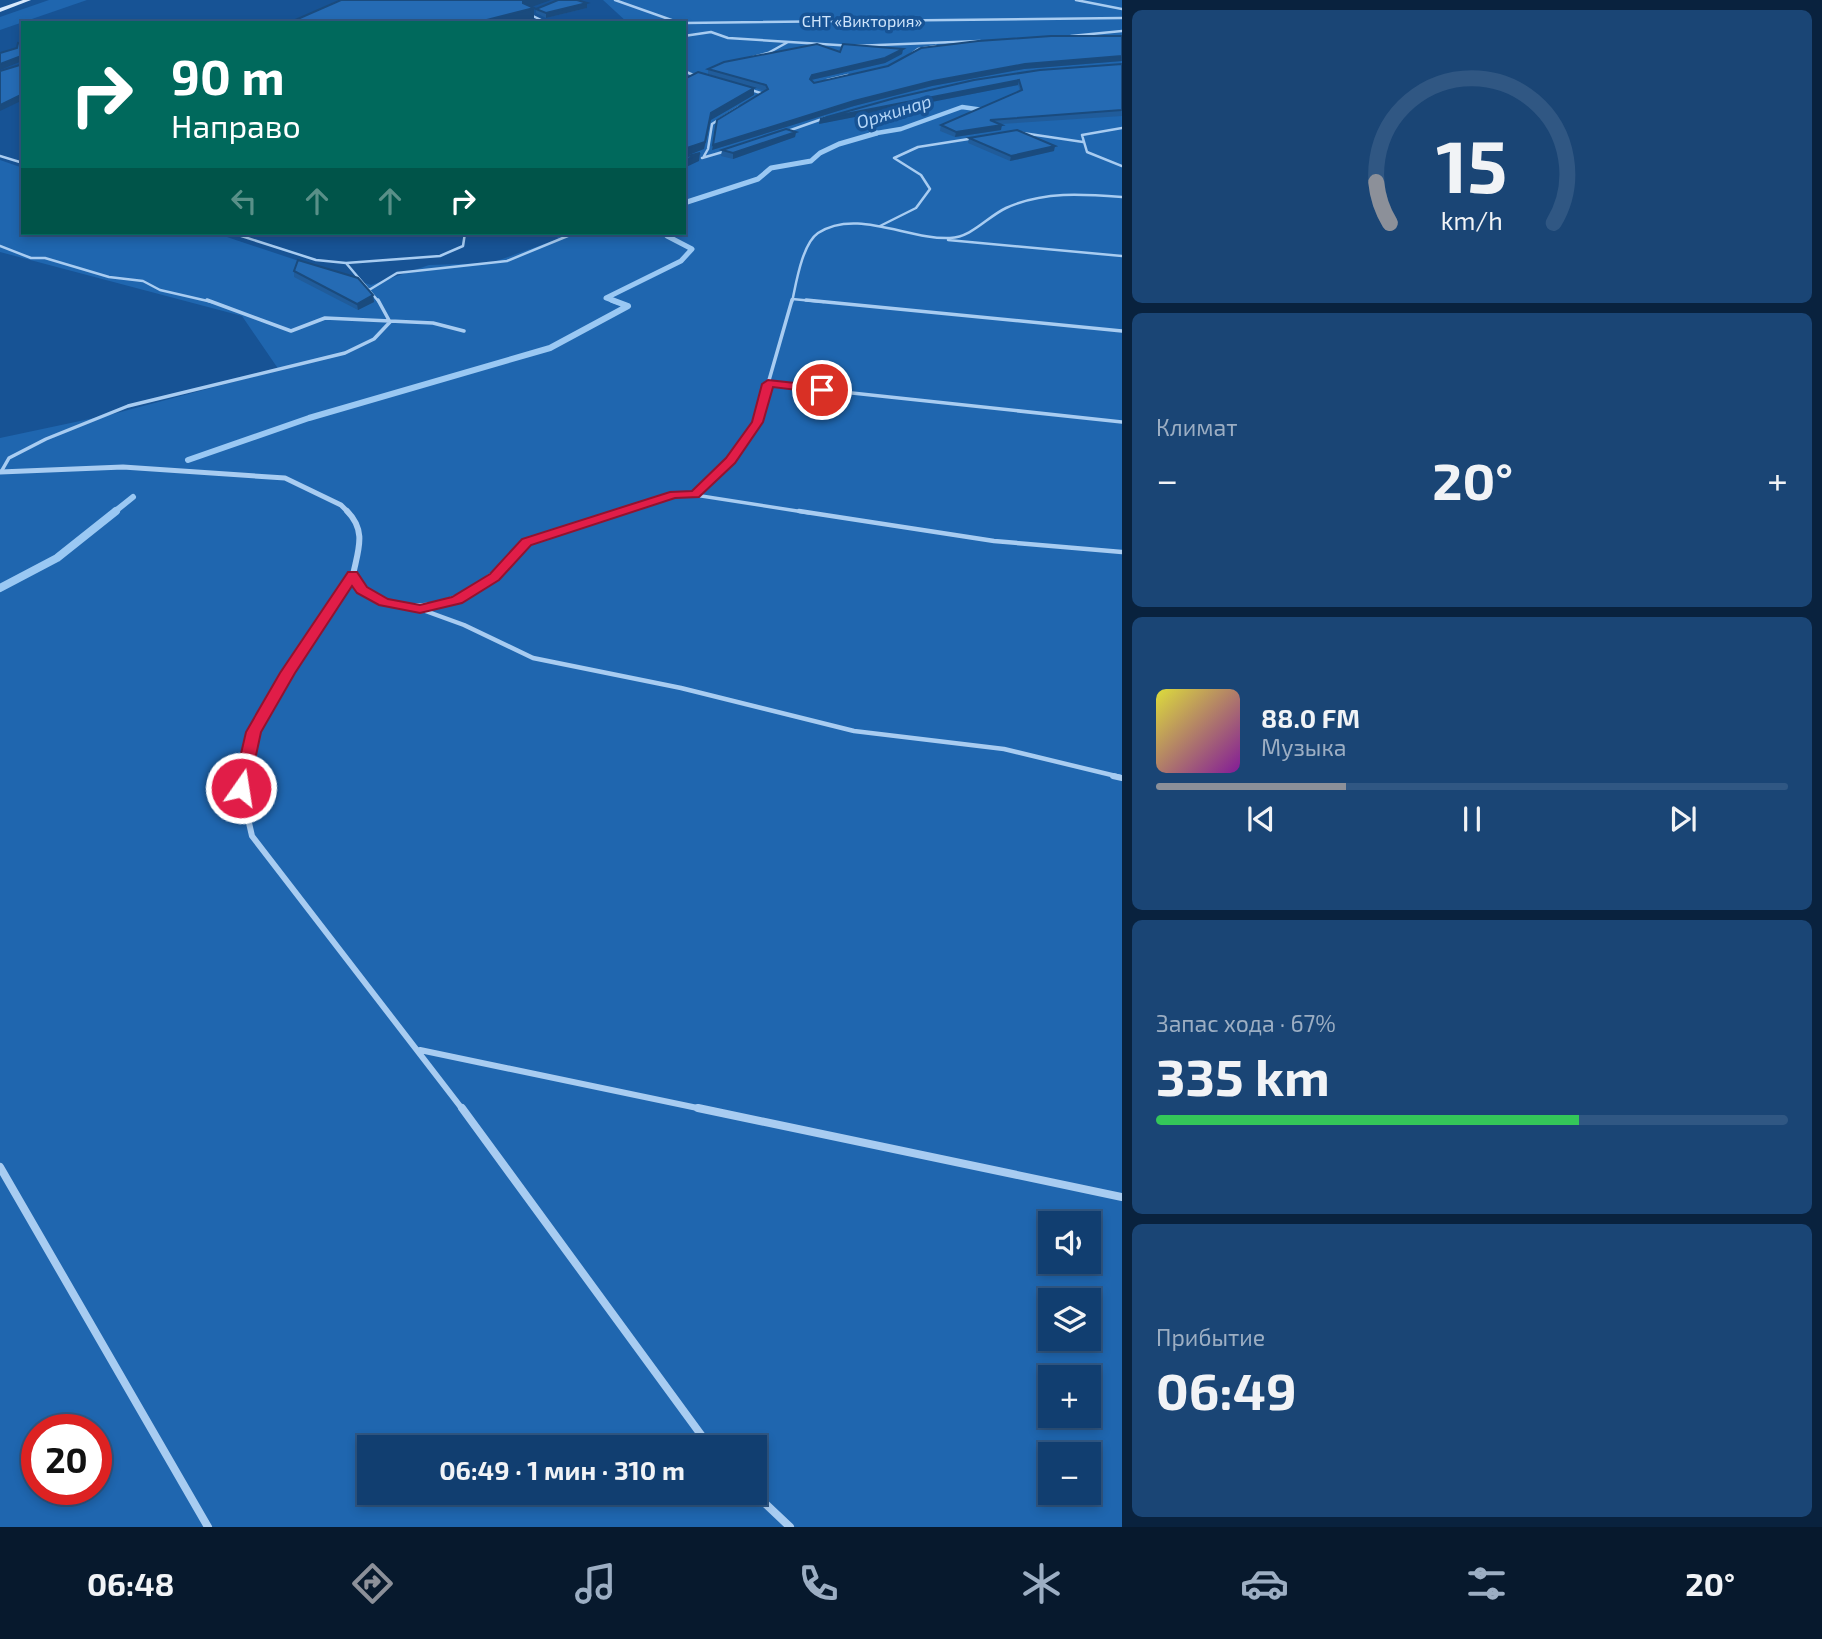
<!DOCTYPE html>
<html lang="ru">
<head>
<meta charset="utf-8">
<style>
  body { margin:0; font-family:"Exo 2",sans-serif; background:#1a4575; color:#f1f3f6; height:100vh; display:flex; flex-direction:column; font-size:26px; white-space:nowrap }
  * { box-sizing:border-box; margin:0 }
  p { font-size:23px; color:#9caec3 }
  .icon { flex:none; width:38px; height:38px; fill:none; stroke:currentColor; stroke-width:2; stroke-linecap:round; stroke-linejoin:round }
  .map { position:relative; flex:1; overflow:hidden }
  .side { display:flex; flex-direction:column; gap:10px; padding:10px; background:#09223e; width:700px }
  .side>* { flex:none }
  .guide { position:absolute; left:21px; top:21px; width:665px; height:214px; border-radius:0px; box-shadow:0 4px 10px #0003,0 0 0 2px #305783; background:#00695c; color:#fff; overflow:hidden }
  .fabs { position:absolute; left:1038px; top:1211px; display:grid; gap:14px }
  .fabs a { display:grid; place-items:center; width:63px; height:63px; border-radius:0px; background:#113e70; box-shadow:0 4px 10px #0003,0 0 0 2px #305783; font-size:35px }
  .speed { position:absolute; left:21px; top:1414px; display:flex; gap:14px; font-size:35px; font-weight:700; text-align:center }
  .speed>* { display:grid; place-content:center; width:91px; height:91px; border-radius:50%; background:#113e70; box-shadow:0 4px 10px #0003,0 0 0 2px #305783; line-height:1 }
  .speed .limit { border:10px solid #d22; background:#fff; color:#111 }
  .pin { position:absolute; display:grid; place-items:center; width:60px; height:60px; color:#fff; margin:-30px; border:4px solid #fff; border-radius:50%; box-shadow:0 2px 7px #0007 }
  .me { position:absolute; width:77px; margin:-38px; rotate:13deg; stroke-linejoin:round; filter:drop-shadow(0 0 5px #0008) }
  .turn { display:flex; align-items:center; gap:24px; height:147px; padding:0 35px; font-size:32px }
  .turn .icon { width:91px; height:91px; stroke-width:2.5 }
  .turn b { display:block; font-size:49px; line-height:60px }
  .lanes { display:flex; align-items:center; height:66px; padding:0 35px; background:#0003; justify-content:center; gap:35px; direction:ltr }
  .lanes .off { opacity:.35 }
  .big { font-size:52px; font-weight:700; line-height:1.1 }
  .side .tile { flex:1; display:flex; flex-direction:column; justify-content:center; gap:10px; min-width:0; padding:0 24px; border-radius:10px; background:#1a4575 }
  .side .dial { align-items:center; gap:0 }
  .dial svg { height:182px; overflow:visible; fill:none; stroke:#305783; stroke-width:7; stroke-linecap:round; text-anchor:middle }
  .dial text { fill:#f1f3f6; stroke:none }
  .song { display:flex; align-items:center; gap:21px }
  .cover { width:84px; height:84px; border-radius:10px; background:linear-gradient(135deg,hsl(60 70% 55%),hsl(290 70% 35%)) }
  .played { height:7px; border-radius:4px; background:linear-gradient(90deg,#8c9099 30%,#305783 30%) }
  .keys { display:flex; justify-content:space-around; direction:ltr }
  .heat { display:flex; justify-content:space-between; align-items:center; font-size:38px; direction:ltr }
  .charge { height:10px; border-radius:5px; background:linear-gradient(90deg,#34c759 67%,#305783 0) }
  .trip { position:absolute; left:357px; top:1435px; width:410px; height:70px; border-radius:0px; background:#113e70; box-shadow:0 4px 10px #0003,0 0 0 2px #305783; font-weight:700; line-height:70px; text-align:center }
  .menu { display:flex; height:112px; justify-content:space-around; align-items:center; background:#07192d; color:#9caec3 }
  .menu .icon { width:49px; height:49px }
  .menu .current { color:#8c9099 }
  .menu b { font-size:32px; color:#f1f3f6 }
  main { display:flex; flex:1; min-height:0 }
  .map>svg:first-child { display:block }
</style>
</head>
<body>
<main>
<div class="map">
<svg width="1122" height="1527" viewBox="0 0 1122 1527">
  <rect width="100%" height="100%" fill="#175395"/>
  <path fill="#1f66af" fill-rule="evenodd" d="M49,0H87L0,30V17Z
    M603,0H1122V1527H0V438L113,414L279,370L242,316L0,252V160L23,168V233H215L371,285L429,265L491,263L558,239L556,233H684V23H628ZM1050,1223H1088V1262H1050ZM1050,1300H1088V1339H1050ZM1050,1377H1088V1416H1050ZM37,1430H96V1489H37ZM369,1447H754V1493H369ZM1050,1454H1088V1493H1050Z"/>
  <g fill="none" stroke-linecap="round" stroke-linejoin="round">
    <path stroke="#9ac8f3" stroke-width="4.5" d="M871,134L901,129L962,107L983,110L987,108"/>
    <path stroke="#9ac8f3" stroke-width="5" d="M684,203L758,179L771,168L811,161L820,153L839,144L877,133
      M617,302L606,298L681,261L692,249L667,236L669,233"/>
    <path stroke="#9ac8f3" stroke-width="6" d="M188,460L309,418L550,348L628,306L612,300
      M113,513L133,497"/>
    <path stroke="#9ac8f3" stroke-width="8" d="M0,588L57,558L116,511"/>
    <path stroke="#a8ccf1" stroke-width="2.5" d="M615,0L680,23
      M1076,0L1122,9
      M529,14L547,23
      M684,23L1122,18
      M684,36L711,32L728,38L853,46L980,41
      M1071,36L1122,31
      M910,55L918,49L936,46
      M753,57L768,53L788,42
      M684,71L698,77
      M827,80L848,75
      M748,89L764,94L761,96
      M1122,128L1082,135L1087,152L1122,166
      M785,132L825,118
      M1016,132L1083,142
      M0,156L23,163
      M704,156L708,149L712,124L739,107
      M702,158L726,151
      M880,226L916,208L930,189L921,175L894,158L918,147L975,138
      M232,233L316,260L346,263L440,256L463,246L465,233
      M948,240L1122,256
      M0,246L31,258H45L109,277L143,281L160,290L212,302
      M346,263L379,302
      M369,290L397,273L507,261L575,233
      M792,299L824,302
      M792,302C796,284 802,244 818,233C856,208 909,240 950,238C972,237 987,217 1006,208C1043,191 1083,194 1122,197"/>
    <path stroke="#a8ccf1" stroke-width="3.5" d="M207,300L291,331L325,318L433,323L464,331
      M806,300L1122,331
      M768,384L1122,422
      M1,472L9,458L46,439L128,406L345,353L374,339L390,322L378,300
      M695,495L810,513
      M617,513L674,494L695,495L731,460L757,422L792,300"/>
    <path stroke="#a8ccf1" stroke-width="4.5" d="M799,511L994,541L1122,552
      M527,542L622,511
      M420,609L464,625L533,658L681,688L854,731L1004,749L1120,777
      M243,777L254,732L287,673L353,575"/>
    <path stroke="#a8ccf1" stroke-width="6" d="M244,776L241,788L252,836L463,1110
      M1113,776L1122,778
      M420,1050L707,1110"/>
    <path stroke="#a8ccf1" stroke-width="8" d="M462,1108L710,1447
      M698,1108L1122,1197
      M0,1167L208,1527
      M754,1493L790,1527"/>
    <path stroke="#a8ccf1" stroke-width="5" d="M0,472L123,467L285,478L341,505L349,513"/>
    <path stroke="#a8ccf1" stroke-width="6" d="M347,511C367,531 358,550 353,575C365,593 380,603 402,606C456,611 492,579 527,542"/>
    <path fill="#d6e8fc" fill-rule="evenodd" d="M23,0H31L0,12V8Z"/>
  </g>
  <path fill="#205c9b" d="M587,3V8L546,18L536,13V9Z
    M1122,36V61L1024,69L932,86L854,106L712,150L765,91L708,74V69L840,52L903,49L902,54L885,63L811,80L814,83Z
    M1122,64V116L1001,124V130L955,137L940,131L941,125L1020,91L1018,85L819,124L820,119L895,98Z
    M796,132L795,137L733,159L721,156L722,150Z
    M969,138L1054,151L1010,161L968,143Z
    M294,271L373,295L374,302L358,310L294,277Z"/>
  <path fill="#1a4b7e" d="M523,0H551L523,10Z
    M587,3V8L546,18V13Z
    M534,8V21L527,23H475Z
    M903,49L902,54L885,63L811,80L810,79L812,75Z
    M21,56L22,61L0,70V64Z
    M1122,56V61L1024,69L932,86L854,106L712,150L713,145L854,101L933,81L1025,64Z
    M1019,80L1018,85L819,124L820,119Z
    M754,88V95L711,120L704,149L684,157V149L711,113Z
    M23,94V100L0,111V105Z
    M1002,125L1001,130L955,137L956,132Z
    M796,132L795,137L733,159V153Z
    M1055,146L1054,151L1010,161L1011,156Z
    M700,153L699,161L684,168V161Z
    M373,295L374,302L358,310L357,304Z"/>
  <path fill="#256bb4" stroke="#1a4b7e" stroke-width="2" d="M341,0H523V3L534,8L475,23H300L302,22L293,21Z
    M558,0H577L587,3L546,13L536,9Z
    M1051,36H1122V56L1025,64L933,81L854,101L713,145L717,120L768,89L766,85L708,69L724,62L817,44L840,52L843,44L903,49L885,58L812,75L810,79L814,83L888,66L921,48L978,41Z
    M18,43L23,44V57L21,56L0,64V53L17,48Z
    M23,64V94L0,105V71Z
    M1122,64V110L990,120L1002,125L956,132L941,125L1022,90L1019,80L820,119L895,98L974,80L1040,70Z
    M698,72L754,88L711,113L705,142L684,149V79Z
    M786,129L796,132L733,153L722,150Z
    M1017,130L1055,146L1011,156L969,138Z
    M700,153L684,161V157Z
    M298,260L358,278L373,295L357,304L294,271Z"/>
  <path fill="#e11d48" stroke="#92132f" stroke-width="2" d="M768,380L822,386L828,390L822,393L773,387L763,422L735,463L699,497L675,498L531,545L499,580L462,603L420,613L379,605L357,593L352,586L295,673L261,732L249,788L247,792H235L233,788L246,732L280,673L348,572H357L367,587L388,599L420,605L452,597L490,574L522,539L670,492L692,491L726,458L752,422L762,384Z"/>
  <g text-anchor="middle" stroke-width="7" stroke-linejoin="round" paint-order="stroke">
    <g font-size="16" fill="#cfe5fc" stroke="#175395">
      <text x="862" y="27">СНТ «Виктория»</text>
    </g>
    <g font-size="18" font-style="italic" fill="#b4d6f8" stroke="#175395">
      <text transform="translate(894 112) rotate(-17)" y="6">Оржинар</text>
    </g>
  </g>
</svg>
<div class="fabs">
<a><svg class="icon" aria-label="sound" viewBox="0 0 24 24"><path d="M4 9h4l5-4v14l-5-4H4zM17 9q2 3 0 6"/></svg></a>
<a><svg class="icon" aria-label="layers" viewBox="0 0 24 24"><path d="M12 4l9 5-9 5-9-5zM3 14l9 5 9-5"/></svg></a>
<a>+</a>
<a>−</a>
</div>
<div class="speed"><div class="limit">20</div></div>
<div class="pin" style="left:822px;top:390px;background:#d93025"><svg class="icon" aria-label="arrive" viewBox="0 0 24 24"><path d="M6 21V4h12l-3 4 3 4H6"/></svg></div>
<svg class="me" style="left:241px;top:788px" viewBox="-20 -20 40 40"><circle r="17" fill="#e11d48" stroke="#fff" stroke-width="3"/><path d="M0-11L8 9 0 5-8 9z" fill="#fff"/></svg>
<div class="trip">06:49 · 1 мин · 310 m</div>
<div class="guide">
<div class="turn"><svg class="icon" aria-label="right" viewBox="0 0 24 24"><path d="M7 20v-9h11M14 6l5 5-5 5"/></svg><div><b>90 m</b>Направо</div></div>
<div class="lanes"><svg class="icon off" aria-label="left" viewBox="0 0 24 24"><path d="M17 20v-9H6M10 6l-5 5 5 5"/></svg><svg class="icon off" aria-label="ahead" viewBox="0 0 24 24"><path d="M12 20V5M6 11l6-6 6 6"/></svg><svg class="icon off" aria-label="ahead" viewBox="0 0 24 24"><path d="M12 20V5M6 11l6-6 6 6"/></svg><svg class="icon" aria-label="right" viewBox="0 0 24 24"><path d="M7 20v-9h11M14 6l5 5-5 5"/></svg></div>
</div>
</div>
<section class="side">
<div class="tile dial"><svg viewBox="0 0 100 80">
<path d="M14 69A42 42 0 1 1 86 69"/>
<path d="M14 69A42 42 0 0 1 8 51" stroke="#8c9099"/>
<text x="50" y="56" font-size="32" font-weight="700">15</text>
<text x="50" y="72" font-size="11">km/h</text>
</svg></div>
<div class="tile"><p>Климат</p>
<div class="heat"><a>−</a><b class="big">20°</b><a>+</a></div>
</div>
<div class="tile">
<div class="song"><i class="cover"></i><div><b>88.0 FM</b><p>Музыка</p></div></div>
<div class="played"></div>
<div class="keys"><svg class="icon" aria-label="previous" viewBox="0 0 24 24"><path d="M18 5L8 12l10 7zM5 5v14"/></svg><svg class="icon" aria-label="pause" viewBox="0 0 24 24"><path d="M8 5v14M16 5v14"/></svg><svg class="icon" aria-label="next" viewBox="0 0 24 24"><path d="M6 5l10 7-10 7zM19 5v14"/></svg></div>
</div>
<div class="tile"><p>Запас хода · 67%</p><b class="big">335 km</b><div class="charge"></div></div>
<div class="tile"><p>Прибытие</p><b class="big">06:49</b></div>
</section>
</main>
<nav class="menu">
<b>06:48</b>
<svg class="icon current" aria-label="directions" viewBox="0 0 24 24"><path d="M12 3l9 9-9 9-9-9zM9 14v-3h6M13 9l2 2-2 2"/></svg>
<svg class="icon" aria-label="music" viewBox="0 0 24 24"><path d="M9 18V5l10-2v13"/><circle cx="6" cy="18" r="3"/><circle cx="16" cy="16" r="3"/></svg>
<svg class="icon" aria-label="phone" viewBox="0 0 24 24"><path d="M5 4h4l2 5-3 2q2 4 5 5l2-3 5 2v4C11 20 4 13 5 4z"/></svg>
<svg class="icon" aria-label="climate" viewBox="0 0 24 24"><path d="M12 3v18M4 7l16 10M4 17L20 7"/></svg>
<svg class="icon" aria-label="car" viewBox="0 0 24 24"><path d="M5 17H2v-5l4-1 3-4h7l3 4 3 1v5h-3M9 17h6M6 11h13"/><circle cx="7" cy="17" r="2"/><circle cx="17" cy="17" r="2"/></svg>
<svg class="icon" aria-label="filters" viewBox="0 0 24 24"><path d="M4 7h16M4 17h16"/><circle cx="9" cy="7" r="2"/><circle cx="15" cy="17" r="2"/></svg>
<b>20°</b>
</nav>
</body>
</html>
